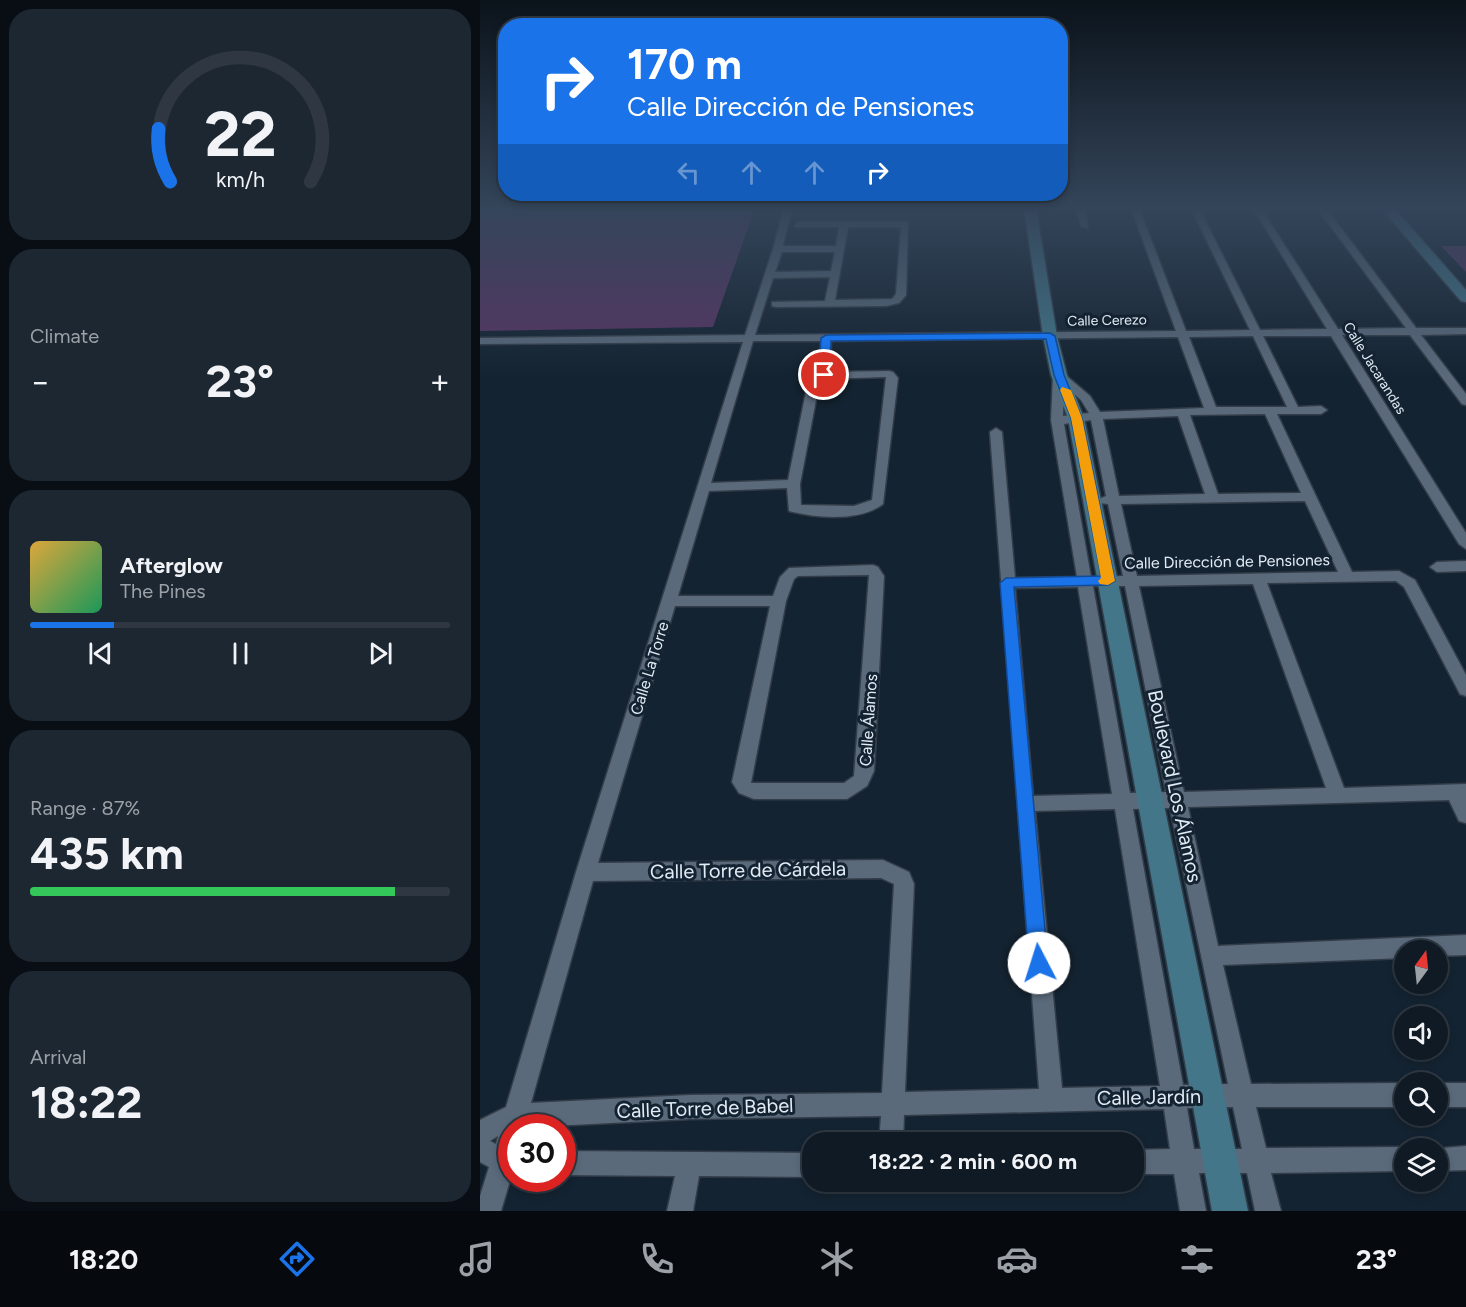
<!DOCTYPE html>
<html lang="en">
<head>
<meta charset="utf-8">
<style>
  body { margin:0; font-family:Figtree,sans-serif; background:#1d2732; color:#f1f3f6; height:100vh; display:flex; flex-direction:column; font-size:22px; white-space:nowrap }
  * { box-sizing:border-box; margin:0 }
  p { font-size:20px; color:#9ba1a7 }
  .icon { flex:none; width:33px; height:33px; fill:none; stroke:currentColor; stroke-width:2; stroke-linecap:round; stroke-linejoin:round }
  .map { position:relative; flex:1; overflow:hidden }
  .panel { display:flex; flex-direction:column; gap:9px; padding:9px; background:#080e14; width:480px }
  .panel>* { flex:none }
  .top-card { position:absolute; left:18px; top:18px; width:570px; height:183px; border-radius:24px; box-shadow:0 3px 9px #0003,0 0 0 2px #2f3842; background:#1a73e8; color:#fff; overflow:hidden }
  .needle { width:39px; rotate:15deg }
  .tools { position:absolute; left:914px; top:940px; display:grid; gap:12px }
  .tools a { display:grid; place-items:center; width:54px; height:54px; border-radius:50%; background:#0f1a25; box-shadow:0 3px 9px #0003,0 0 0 2px #2f3842; font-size:30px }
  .speed { position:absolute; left:18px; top:1114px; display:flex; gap:12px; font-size:30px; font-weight:700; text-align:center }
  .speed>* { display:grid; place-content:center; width:78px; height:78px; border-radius:50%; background:#0f1a25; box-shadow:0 3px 9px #0003,0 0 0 2px #2f3842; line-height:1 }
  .speed .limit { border:9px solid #d22; background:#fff; color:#111 }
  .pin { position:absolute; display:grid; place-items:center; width:51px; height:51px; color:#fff; margin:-26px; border:3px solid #fff; border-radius:50%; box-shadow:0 2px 6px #0007 }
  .me { position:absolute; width:66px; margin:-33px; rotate:355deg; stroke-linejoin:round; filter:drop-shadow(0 0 4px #0008) }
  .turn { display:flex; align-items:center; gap:21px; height:126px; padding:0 30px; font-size:27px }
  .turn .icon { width:78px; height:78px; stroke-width:2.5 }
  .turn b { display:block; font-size:42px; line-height:51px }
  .lanes { display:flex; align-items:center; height:57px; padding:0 30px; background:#0003; justify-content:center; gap:30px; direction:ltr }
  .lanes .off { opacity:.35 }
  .big { font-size:45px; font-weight:700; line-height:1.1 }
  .panel .widget { flex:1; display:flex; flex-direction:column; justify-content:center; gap:9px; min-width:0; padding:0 21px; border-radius:24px; background:#1d2732 }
  .panel .dial { align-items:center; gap:0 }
  .dial svg { height:156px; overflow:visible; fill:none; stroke:#2f3842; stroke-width:7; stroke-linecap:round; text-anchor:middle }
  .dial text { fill:#f1f3f6; stroke:none }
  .song { display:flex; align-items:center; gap:18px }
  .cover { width:72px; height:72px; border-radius:9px; background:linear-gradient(135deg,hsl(40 70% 55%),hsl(150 70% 35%)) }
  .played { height:6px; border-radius:3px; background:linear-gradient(90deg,#1a73e8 20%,#2f3842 20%) }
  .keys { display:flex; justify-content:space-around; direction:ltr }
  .heat { display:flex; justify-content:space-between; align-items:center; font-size:33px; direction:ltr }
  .charge { height:9px; border-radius:4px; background:linear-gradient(90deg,#34c759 87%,#2f3842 0) }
  .trip { position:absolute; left:322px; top:1132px; width:342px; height:60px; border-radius:24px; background:#0f1a25; box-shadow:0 3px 9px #0003,0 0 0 2px #2f3842; font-weight:700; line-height:60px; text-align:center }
  .tab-bar { display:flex; height:96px; justify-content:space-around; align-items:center; background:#060a0f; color:#9ba1a7 }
  .tab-bar .icon { width:42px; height:42px }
  .tab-bar .selected { color:#1a73e8 }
  .tab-bar b { font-size:27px; color:#f1f3f6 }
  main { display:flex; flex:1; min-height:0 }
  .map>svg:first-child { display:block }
</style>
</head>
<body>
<main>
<section class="panel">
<div class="widget dial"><svg viewBox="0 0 100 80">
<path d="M14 69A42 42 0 1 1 86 69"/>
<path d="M14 69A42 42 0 0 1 8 42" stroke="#1a73e8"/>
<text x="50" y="56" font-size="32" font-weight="700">22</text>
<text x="50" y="72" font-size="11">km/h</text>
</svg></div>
<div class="widget"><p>Climate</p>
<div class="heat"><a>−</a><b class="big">23°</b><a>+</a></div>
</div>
<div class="widget">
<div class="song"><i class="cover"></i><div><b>Afterglow</b><p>The Pines</p></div></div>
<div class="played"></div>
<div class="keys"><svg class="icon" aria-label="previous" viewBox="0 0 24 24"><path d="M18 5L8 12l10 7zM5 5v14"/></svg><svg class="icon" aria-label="pause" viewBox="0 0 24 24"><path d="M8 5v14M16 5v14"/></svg><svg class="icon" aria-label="next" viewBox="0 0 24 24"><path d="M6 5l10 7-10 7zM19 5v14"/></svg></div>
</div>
<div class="widget"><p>Range · 87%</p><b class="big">435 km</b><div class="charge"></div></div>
<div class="widget"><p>Arrival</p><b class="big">18:22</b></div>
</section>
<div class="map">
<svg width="986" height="1211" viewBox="0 0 986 1211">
  <rect width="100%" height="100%" fill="#142331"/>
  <path fill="#593564" d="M0,208H275L233,327L0,331Z
    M961,246H986V272Z"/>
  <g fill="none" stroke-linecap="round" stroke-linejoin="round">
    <defs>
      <path id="street" d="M304,208H312L303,246H356L359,227H316L315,225L319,222H428L426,295L419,303L406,306L296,307L292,306V302L345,301L350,277L293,278L275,335L696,331L651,208H659L706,331L770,330L711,208H719L780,330L847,329L773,208H781L858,329L926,328L837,208H846L936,328H986V334L941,335L986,394V405L982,404L930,335H862L986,533V549L979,544L851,336H783L818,407L841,406L847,410L841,414H797L872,572L919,571L935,580L986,675V696L980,694L924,587L916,581L787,583L864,788L986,784V823L979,821L969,800L708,807L738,946L986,935V955L957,956V951H924V958L743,965L771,1084L924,1083V1107H776L786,1148L924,1147L929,1149H924V1171L791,1173L801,1211H775L767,1173H719L726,1211H700L694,1174H654V1150L690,1149L684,1109L424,1115L423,1143H399L401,1116L210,1119L32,1128V1174L21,1211H0V1196L9,1167L0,1162V1120L26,1107L96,872L263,342L0,344V338L265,335L293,249ZM368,227H421L416,294L412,299L355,300ZM302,252H355L351,271L295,272ZM773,336L807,407H736L709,337ZM698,337L724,408L620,412L610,396L583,373L579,372L573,375L571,420L597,577L535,578L522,432L516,428L510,432L559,1089L425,1092L434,884L429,872L403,860L118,863L195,606H290L252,782L259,793L274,799H367L387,786L394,771L404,576L398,567L393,565L309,568L300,577L293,596H198L229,491L307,488L309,511C336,518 380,522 403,504L418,378L413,372L409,371L350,372L351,341ZM273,341H341L339,373L329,377L308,480L231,483ZM406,377L392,500L374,506L321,505L320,484L340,379ZM584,385L601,400L609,413L583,416ZM785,414L821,493L738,494L710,415ZM698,416L725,494L639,496L623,419ZM611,420L626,496L617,500L619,503L628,504L643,576L611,577L584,424ZM825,501L858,572L657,576L641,504ZM389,575L374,776L364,783H271L306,601L314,579L318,576ZM773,584L846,788L704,792L659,586ZM613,586H645L686,792L650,793ZM598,587L632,794L553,796L535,588ZM690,808L748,1084L703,1085L653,809ZM635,809L680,1086L582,1088L555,811ZM401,878L414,884L402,1093L210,1095L51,1103L113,881ZM753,1107L762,1149H714L707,1108ZM18,1136L16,1144L10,1141Z
        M596,208H604L608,228L601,226Z
        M986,561V571L957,572L950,567L957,562Z
        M957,1083H986V1107H957Z
        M986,1146V1170L957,1171V1149H952Z
        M82,1151L333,1153V1177L219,1176L213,1211H187L195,1176L82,1175Z"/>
      <path id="secondary" d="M544,208H556L577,336L587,375L604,418L768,1211H732L588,418L571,375L563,336Z
        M901,208H914L986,290V302L981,301Z"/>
    </defs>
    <use href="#street" stroke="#333d49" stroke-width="3"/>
    <use href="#secondary" stroke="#333d49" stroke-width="3"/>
    <use href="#street" fill="#5a6a7b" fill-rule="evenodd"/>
    <use href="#secondary" fill="#437689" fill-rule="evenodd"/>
  </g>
  <linearGradient id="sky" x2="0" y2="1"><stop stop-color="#0b131b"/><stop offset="0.55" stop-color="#34455a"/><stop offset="1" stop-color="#34455a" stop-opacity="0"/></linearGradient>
  <rect width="986" height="378" fill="url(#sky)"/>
  <path fill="#1a73e8" stroke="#114b97" stroke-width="1.5" d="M570,333L575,336L584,375L602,418L635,581L628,585L534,587L568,963L566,969L559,972L552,969L549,963L520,583L526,578L621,576L591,418L574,375L566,339L351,341L349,375L344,378L339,375L341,338L346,335Z"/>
  <path fill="#f59e0b" d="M582,387L591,390L602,418L635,581L628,585L620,584L618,581L621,578L591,418L580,390Z"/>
  <g text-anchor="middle" stroke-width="6" stroke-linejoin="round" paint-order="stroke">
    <g font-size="14" fill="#e1ebf5" stroke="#142331">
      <text transform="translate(627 320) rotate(-1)" y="5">Calle Cerezo</text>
      <text transform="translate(895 368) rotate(58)" y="5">Calle Jacarandas</text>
    </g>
    <g font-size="16" fill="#e1ebf5" stroke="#142331">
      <text transform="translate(747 561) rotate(-1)" y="6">Calle Dirección de Pensiones</text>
      <text transform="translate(169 668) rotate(-73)" y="6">Calle La Torre</text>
      <text transform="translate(388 720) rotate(-86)" y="6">Calle Álamos</text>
    </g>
    <g font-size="20" fill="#e1ebf5" stroke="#142331">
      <text transform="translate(695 786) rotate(78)" y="7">Boulevard Los Álamos</text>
      <text transform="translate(268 870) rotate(-1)" y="7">Calle Torre de Cárdela</text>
      <text transform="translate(669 1097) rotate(-1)" y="7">Calle Jardín</text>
      <text transform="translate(225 1108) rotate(-2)" y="7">Calle Torre de Babel</text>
    </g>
  </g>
</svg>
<div class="tools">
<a><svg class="needle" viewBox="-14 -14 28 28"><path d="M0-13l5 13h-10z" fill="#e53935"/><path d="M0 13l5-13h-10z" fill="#9ba1a7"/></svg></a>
<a><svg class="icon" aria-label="sound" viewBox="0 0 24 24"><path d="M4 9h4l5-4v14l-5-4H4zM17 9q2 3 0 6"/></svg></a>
<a><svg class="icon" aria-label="search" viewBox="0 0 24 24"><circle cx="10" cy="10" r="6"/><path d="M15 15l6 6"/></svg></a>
<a><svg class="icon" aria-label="layers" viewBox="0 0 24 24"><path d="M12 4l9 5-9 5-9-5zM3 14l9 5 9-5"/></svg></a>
</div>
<div class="speed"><div class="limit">30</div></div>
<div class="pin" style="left:344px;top:375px;background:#d93025"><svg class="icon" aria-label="arrive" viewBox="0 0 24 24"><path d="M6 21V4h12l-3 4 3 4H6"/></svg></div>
<svg class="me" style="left:559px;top:963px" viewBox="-20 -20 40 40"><circle r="19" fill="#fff"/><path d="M0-13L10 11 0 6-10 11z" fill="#1a73e8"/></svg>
<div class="trip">18:22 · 2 min · 600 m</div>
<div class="top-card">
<div class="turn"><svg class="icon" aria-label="right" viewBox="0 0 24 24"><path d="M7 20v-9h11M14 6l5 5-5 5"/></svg><div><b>170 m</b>Calle Dirección de Pensiones</div></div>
<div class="lanes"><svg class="icon off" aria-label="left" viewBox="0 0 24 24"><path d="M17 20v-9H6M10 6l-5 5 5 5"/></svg><svg class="icon off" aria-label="ahead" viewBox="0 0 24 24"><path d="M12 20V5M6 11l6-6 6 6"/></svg><svg class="icon off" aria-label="ahead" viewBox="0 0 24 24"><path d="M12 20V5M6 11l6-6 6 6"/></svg><svg class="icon" aria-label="right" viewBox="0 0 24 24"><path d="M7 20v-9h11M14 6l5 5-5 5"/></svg></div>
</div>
</div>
</main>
<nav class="tab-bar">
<b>18:20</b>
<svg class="icon selected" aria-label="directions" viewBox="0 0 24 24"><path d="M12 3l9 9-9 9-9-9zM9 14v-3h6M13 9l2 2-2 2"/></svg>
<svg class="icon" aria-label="music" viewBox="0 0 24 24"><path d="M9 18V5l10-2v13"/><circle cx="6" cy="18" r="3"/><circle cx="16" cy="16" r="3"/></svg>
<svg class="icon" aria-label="phone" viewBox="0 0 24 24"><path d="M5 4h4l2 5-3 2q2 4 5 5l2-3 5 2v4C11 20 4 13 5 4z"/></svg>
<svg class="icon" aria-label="climate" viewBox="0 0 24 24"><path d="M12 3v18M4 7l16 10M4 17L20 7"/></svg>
<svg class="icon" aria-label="car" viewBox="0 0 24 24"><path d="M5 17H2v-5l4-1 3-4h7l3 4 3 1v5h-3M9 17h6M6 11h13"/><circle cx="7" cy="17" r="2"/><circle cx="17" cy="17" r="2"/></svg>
<svg class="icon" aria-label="filters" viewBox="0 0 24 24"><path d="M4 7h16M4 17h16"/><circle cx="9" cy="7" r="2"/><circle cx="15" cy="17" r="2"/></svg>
<b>23°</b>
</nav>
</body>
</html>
